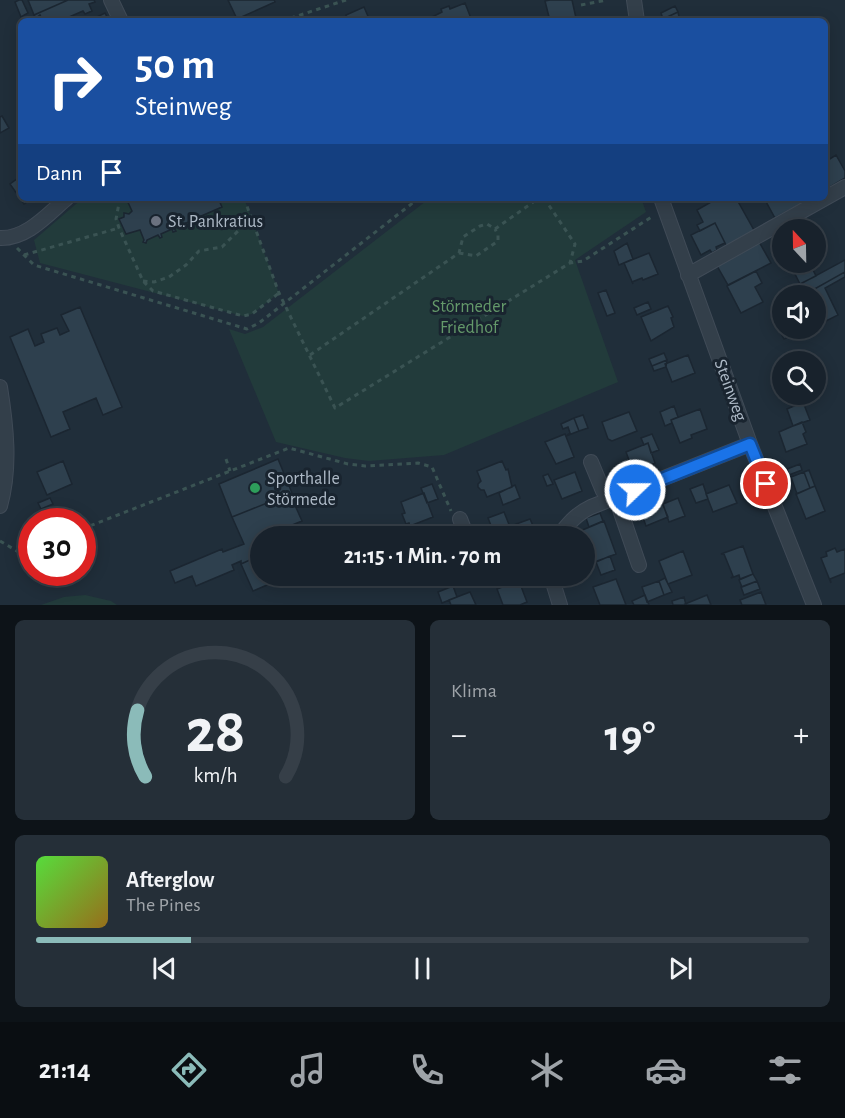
<!DOCTYPE html>
<html lang="de">
<head>
<meta charset="utf-8">
<style>
  body { margin:0; font-family:"Alegreya Sans",sans-serif; background:#252f38; color:#f1f3f6; height:100vh; display:flex; flex-direction:column; font-size:22px; white-space:nowrap }
  * { box-sizing:border-box; margin:0 }
  p { font-size:20px; color:#9fa4a9 }
  .icon { flex:none; width:33px; height:33px; fill:none; stroke:currentColor; stroke-width:2; stroke-linecap:round; stroke-linejoin:round }
  .map { position:relative; height:605px; overflow:hidden }
  .panel { display:flex; flex-direction:column; gap:15px; padding:15px; background:#0d1318; flex:1 }
  .panel>* { flex:none }
  .guide { position:absolute; left:18px; top:18px; width:810px; height:183px; border-radius:9px; box-shadow:0 3px 15px #0003,0 0 0 2px #363f48; background:#1a4fa0; color:#fff; overflow:hidden }
  .needle { width:39px; rotate:338deg }
  .buttons { position:absolute; left:772px; top:219px; display:grid; gap:12px }
  .buttons a { display:grid; place-items:center; width:54px; height:54px; border-radius:50%; background:#18222c; box-shadow:0 3px 15px #0003,0 0 0 2px #363f48; font-size:30px }
  .speed { position:absolute; left:18px; top:508px; display:flex; gap:12px; font-size:30px; font-weight:700; text-align:center }
  .speed>* { display:grid; place-content:center; width:78px; height:78px; border-radius:50%; background:#18222c; box-shadow:0 3px 15px #0003,0 0 0 2px #363f48; line-height:1 }
  .speed .limit { border:9px solid #d22; background:#fff; color:#111 }
  .pin { position:absolute; display:grid; place-items:center; width:51px; height:51px; color:#fff; margin:-26px; border:3px solid #fff; border-radius:50%; box-shadow:0 2px 6px #0007 }
  .me { position:absolute; width:66px; margin:-33px; rotate:68deg; stroke-linejoin:round; filter:drop-shadow(0 0 4px #0008) }
  .turn { display:flex; align-items:center; gap:21px; height:126px; padding:0 18px; font-size:27px }
  .turn .icon { width:78px; height:78px; stroke-width:2.5 }
  .turn b { display:block; font-size:42px; line-height:51px }
  .then { display:flex; align-items:center; height:57px; padding:0 18px; background:#0003; gap:12px; font-size:22px }
  .big { font-size:45px; font-weight:700; line-height:1.1 }
  .panel .tile { flex:1; display:flex; flex-direction:column; justify-content:center; gap:9px; min-width:0; padding:0 21px; border-radius:9px; background:#252f38 }
  .panel .dial { align-items:center; gap:0 }
  .dial svg { height:156px; overflow:visible; fill:none; stroke:#363f48; stroke-width:7; stroke-linecap:round; text-anchor:middle }
  .dial text { fill:#f1f3f6; stroke:none }
  .song { display:flex; align-items:center; gap:18px }
  .cover { width:72px; height:72px; border-radius:9px; background:linear-gradient(135deg,hsl(110 70% 55%),hsl(40 70% 35%)) }
  .played { height:6px; border-radius:3px; background:linear-gradient(90deg,#8bbbb9 20%,#363f48 20%) }
  .keys { display:flex; justify-content:space-around; direction:ltr }
  .heat { display:flex; justify-content:space-between; align-items:center; font-size:33px; direction:ltr }
  .panel .tiles { flex:1; display:grid; gap:15px; grid-template-columns:1fr 1fr }
  .tile:last-child { grid-column:span 2 }
  .trip { position:absolute; left:250px; top:526px; width:345px; height:60px; border-radius:30px; background:#18222c; box-shadow:0 3px 15px #0003,0 0 0 2px #363f48; font-weight:700; line-height:60px; text-align:center }
  .tabs { display:flex; height:96px; justify-content:space-around; align-items:center; background:#0a0e12; color:#9fa4a9 }
  .tabs .icon { width:42px; height:42px }
  .tabs .selected { color:#8bbbb9 }
  .tabs b { font-size:27px; color:#f1f3f6 }
  .map>svg:first-child { display:block }
</style>
</head>
<body>
<div class="map">
<svg width="845" height="605" viewBox="0 0 845 605">
  <rect width="100%" height="100%" fill="#202e3a"/>
  <path fill="#223b3b" d="M83,198H244L279,293L252,314L243,316L40,263L34,240Z
    M430,198H641L646,212L575,260L618,382L444,455L369,461L345,458L276,442L229,329L245,334L263,327Z
    M85,595L111,601L117,605H41L64,597Z"/>
  <path fill="#2e404e" stroke="#1b2631" stroke-width="1.5" d="M19,0H22L28,13L21,17L15,2Z
    M28,0H68L34,15Z
    M68,0H94L95,2L89,4L92,11L85,14L83,11L60,21H43L40,15L36,18L34,15Z
    M228,0H274L275,2L237,19Z
    M550,0H572L576,18L565,21H550L545,1Z
    M465,3L472,21H429L428,19L442,12L441,9L449,6L450,9Z
    M675,6L678,12L663,19L661,13Z
    M364,7L370,21H349L346,15Z
    M678,12L679,17H682L683,21H664L663,19Z
    M105,13L109,21H89Z
    M2,116L9,128L0,133V117Z
    M836,155L845,171V178L827,189L825,185V162Z
    M21,176V198H33L24,204L10,184Z
    M126,198H218L222,207L199,217L200,220L198,221L197,219L186,223L188,226L185,227L184,224L174,228L176,231L173,232L172,229L161,234L162,237L160,238L158,235L147,240L146,243L143,242L144,240L140,230L126,234L119,219L124,217V213L129,214L132,211Z
    M718,198H736L755,232L727,247L715,223L700,231L697,225L703,222L697,210Z
    M764,198H798L801,204L775,218Z
    M715,223L725,243L716,247L717,250L712,253L710,250L701,255L691,235Z
    M758,240L771,263L728,285L716,264Z
    M627,243L633,259L619,265L614,251Z
    M649,253L658,274L643,280L642,278L632,282L633,284L624,263Z
    M845,260V272L802,296H797L793,288Z
    M793,262H809L816,276L800,284L790,264Z
    M756,271L762,283L755,287L763,302L741,313L727,286Z
    M845,272V277L825,288L838,315L816,326V296H802Z
    M606,290L615,313L607,316L598,293Z
    M648,302L651,309L637,315L634,308Z
    M668,306L673,317L671,318L674,327L651,341L641,317Z
    M80,307L122,407L103,415L96,398L63,412L70,429L51,437L10,337L28,329L35,346L44,342L41,334L57,328L60,335L69,331L61,315Z
    M783,321V328H805L784,339L776,324Z
    M664,353L667,360L652,366L649,359Z
    M688,355L695,373L672,382L665,364Z
    M667,360L666,367L654,371L652,366Z
    M803,402L810,420L793,426L787,409Z
    M674,406L678,417L671,420L672,423L665,426L660,412Z
    M700,409L707,429L691,435L692,438L680,443L671,420Z
    M629,412L637,431L612,441L608,439L602,422Z
    M583,415L588,428L579,431L574,418Z
    M574,418L579,431L566,436L570,433L568,427L563,429L561,424Z
    M802,422L806,432L803,434L807,444L786,452L779,432Z
    M565,434L574,457L556,464L545,442Z
    M652,434L659,450L651,453L648,443L644,445L641,438Z
    M648,443L655,463L633,471L626,452Z
    M278,459L292,493L232,517L219,484Z
    M63,461L72,484L47,495L37,472Z
    M502,461L506,470L508,469L512,487L487,497L484,490H481L478,487V484L481,481L477,471Z
    M800,464L802,470L789,475L787,469Z
    M809,470L815,486L810,488L804,472Z
    M575,472L582,491L562,499L554,480Z
    M804,472L810,488L797,494L791,477Z
    M548,474L553,484L547,486L543,476Z
    M432,484L438,499L427,503L421,488Z
    M703,484L708,499L696,503L690,489Z
    M515,485L520,498L503,505L499,493Z
    M729,485L737,503L713,512L706,494Z
    M815,486L825,511L806,519L796,494Z
    M424,493L433,517L410,526L409,523L406,524L402,514L405,513L401,502Z
    M290,494L302,521L285,528L289,537H261V555L241,564V561L232,565L234,570L196,586L192,576L175,583L170,571L222,549L223,552L244,544L232,517Z
    M50,498L53,504L41,509L38,503Z
    M660,498L668,517L646,526L639,506Z
    M678,498L685,516L669,522L663,504Z
    M504,512L510,527L494,533L488,518Z
    M600,513L603,521L589,527L586,518Z
    M56,515L59,522H38Z
    M530,519L538,537H503L500,530Z
    M604,521L616,554L592,563L585,544V537H582L580,531Z
    M743,546L753,574L740,579L739,575L731,578L733,576L724,554H721Z
    M835,548L837,552L845,549V573L830,579L831,583L821,558L827,556L826,552Z
    M683,551L692,575L668,584L659,561Z
    M261,555V576H288L253,591L241,564Z
    M610,556L615,570L601,575L596,562Z
    M753,574L757,581L742,587L739,580Z
    M665,578L672,592L664,595L659,581Z
    M616,579L626,605H600L593,587Z
    M519,581L527,602L520,605H503L497,589Z
    M659,581L664,595L647,602L642,587Z
    M757,581L760,589L744,595L741,587Z
    M453,586L457,597L442,603L438,592Z
    M470,592L476,605H451L449,600Z
    M761,592L766,605H742L740,600Z
    M645,595L649,605H634L632,601Z
    M707,595L711,605H686L685,604Z
    M684,597L686,605H673L672,601Z"/>
  <g fill="none" stroke-linecap="round" stroke-linejoin="round">
    <defs>
      <path id="street" d="M111,0L121,21
        M634,0L637,21
        M661,198L750,444L814,605
        M0,238C27,239 48,214 67,198
        M688,275L845,187
        M0,387C6,425 11,467 0,506
        M591,462L603,491L616,498L639,565
        M460,519L467,537
        M558,537C568,524 576,514 591,507L750,444
        M480,576L481,580L494,576
        M551,576L560,605"/>
    </defs>
    <use href="#street" stroke="#404b57" stroke-width="16"/>
    <path stroke="#3a5353" stroke-width="3" stroke-dasharray="4.5 4.5" stroke-linecap="butt" d="M581,5L607,0
      M282,21L346,0
      M120,198L116,219L119,228L143,281L153,291L243,316L252,314L279,293
      M244,198L279,293L335,408L570,263L583,261L653,216
      M544,198L575,244L570,263
      M17,248L34,265L247,329L259,323L419,198
      M459,253L476,256L498,241V235L495,229
      M24,255L119,228
      M143,281L154,282L169,277L186,265L199,251L222,247L245,224L250,213
      M310,355L459,253L463,237L480,226L487,224L495,229L539,198
      M226,459L230,471
      M82,529L289,448L348,464L365,466L418,463L432,467L451,511
      M0,541L22,554L32,550"/>
    <use href="#street" stroke="#333f4a" stroke-width="14"/>
  </g>
  <g fill="none" stroke-linecap="round" stroke-linejoin="round">
    <defs>
      <path id="route" d="M635,490L750,444L766,484"/>
    </defs>
    <use href="#route" stroke="#114b97" stroke-width="15"/>
    <use href="#route" stroke="#1a73e8" stroke-width="10"/>
  </g>
  <circle fill="#6b7280" stroke="#19242f" stroke-width="2" cx="156" cy="221" r="6"/>
  <circle fill="#2e9e5b" stroke="#19242f" stroke-width="2" cx="255" cy="488" r="6"/>
  <g text-anchor="middle" stroke-width="6" stroke-linejoin="round" paint-order="stroke">
    <g font-size="18" fill="#aebac7" stroke="#19242f" text-anchor="start">
      <text x="168" y="227">St. Pankratius</text>
      <text x="267" y="484">Sporthalle<tspan x="267" dy="21">Störmede</tspan></text>
    </g>
    <g font-size="18" fill="#64996a" stroke="#19242f">
      <text x="469" y="312">Störmeder<tspan x="469" dy="21">Friedhof</tspan></text>
    </g>
    <g font-size="18" fill="#aebac7" stroke="#19242f">
      <text transform="translate(731 390) rotate(70)" y="6">Steinweg</text>
    </g>
  </g>
</svg>
<div class="buttons">
<a><svg class="needle" viewBox="-14 -14 28 28"><path d="M0-13l5 13h-10z" fill="#e53935"/><path d="M0 13l5-13h-10z" fill="#9fa4a9"/></svg></a>
<a><svg class="icon" aria-label="sound" viewBox="0 0 24 24"><path d="M4 9h4l5-4v14l-5-4H4zM17 9q2 3 0 6"/></svg></a>
<a><svg class="icon" aria-label="search" viewBox="0 0 24 24"><circle cx="10" cy="10" r="6"/><path d="M15 15l6 6"/></svg></a>
</div>
<div class="speed"><div class="limit">30</div></div>
<div class="pin" style="left:766px;top:484px;background:#d93025"><svg class="icon" aria-label="arrive" viewBox="0 0 24 24"><path d="M6 21V4h12l-3 4 3 4H6"/></svg></div>
<svg class="me" style="left:635px;top:490px" viewBox="-20 -20 40 40"><circle r="17" fill="#1a73e8" stroke="#fff" stroke-width="3"/><path d="M0-11L8 9 0 5-8 9z" fill="#fff"/></svg>
<div class="trip">21:15 · 1 Min. · 70 m</div>
<div class="guide">
<div class="turn"><svg class="icon" aria-label="right" viewBox="0 0 24 24"><path d="M7 20v-9h11M14 6l5 5-5 5"/></svg><div><b>50 m</b>Steinweg</div></div>
<div class="then">Dann<svg class="icon" aria-label="arrive" viewBox="0 0 24 24"><path d="M6 21V4h12l-3 4 3 4H6"/></svg></div>
</div>
</div>
<section class="panel">
<div class="tiles">
<div class="tile dial"><svg viewBox="0 0 100 80">
<path d="M14 69A42 42 0 1 1 86 69"/>
<path d="M14 69A42 42 0 0 1 10 35" stroke="#8bbbb9"/>
<text x="50" y="56" font-size="32" font-weight="700">28</text>
<text x="50" y="72" font-size="11">km/h</text>
</svg></div>
<div class="tile"><p>Klima</p>
<div class="heat"><a>−</a><b class="big">19°</b><a>+</a></div>
</div>
<div class="tile">
<div class="song"><i class="cover"></i><div><b>Afterglow</b><p>The Pines</p></div></div>
<div class="played"></div>
<div class="keys"><svg class="icon" aria-label="previous" viewBox="0 0 24 24"><path d="M18 5L8 12l10 7zM5 5v14"/></svg><svg class="icon" aria-label="pause" viewBox="0 0 24 24"><path d="M8 5v14M16 5v14"/></svg><svg class="icon" aria-label="next" viewBox="0 0 24 24"><path d="M6 5l10 7-10 7zM19 5v14"/></svg></div>
</div>
</div>
</section>
<nav class="tabs">
<b>21:14</b>
<svg class="icon selected" aria-label="directions" viewBox="0 0 24 24"><path d="M12 3l9 9-9 9-9-9zM9 14v-3h6M13 9l2 2-2 2"/></svg>
<svg class="icon" aria-label="music" viewBox="0 0 24 24"><path d="M9 18V5l10-2v13"/><circle cx="6" cy="18" r="3"/><circle cx="16" cy="16" r="3"/></svg>
<svg class="icon" aria-label="phone" viewBox="0 0 24 24"><path d="M5 4h4l2 5-3 2q2 4 5 5l2-3 5 2v4C11 20 4 13 5 4z"/></svg>
<svg class="icon" aria-label="climate" viewBox="0 0 24 24"><path d="M12 3v18M4 7l16 10M4 17L20 7"/></svg>
<svg class="icon" aria-label="car" viewBox="0 0 24 24"><path d="M5 17H2v-5l4-1 3-4h7l3 4 3 1v5h-3M9 17h6M6 11h13"/><circle cx="7" cy="17" r="2"/><circle cx="17" cy="17" r="2"/></svg>
<svg class="icon" aria-label="filters" viewBox="0 0 24 24"><path d="M4 7h16M4 17h16"/><circle cx="9" cy="7" r="2"/><circle cx="15" cy="17" r="2"/></svg>
</nav>
</body>
</html>
